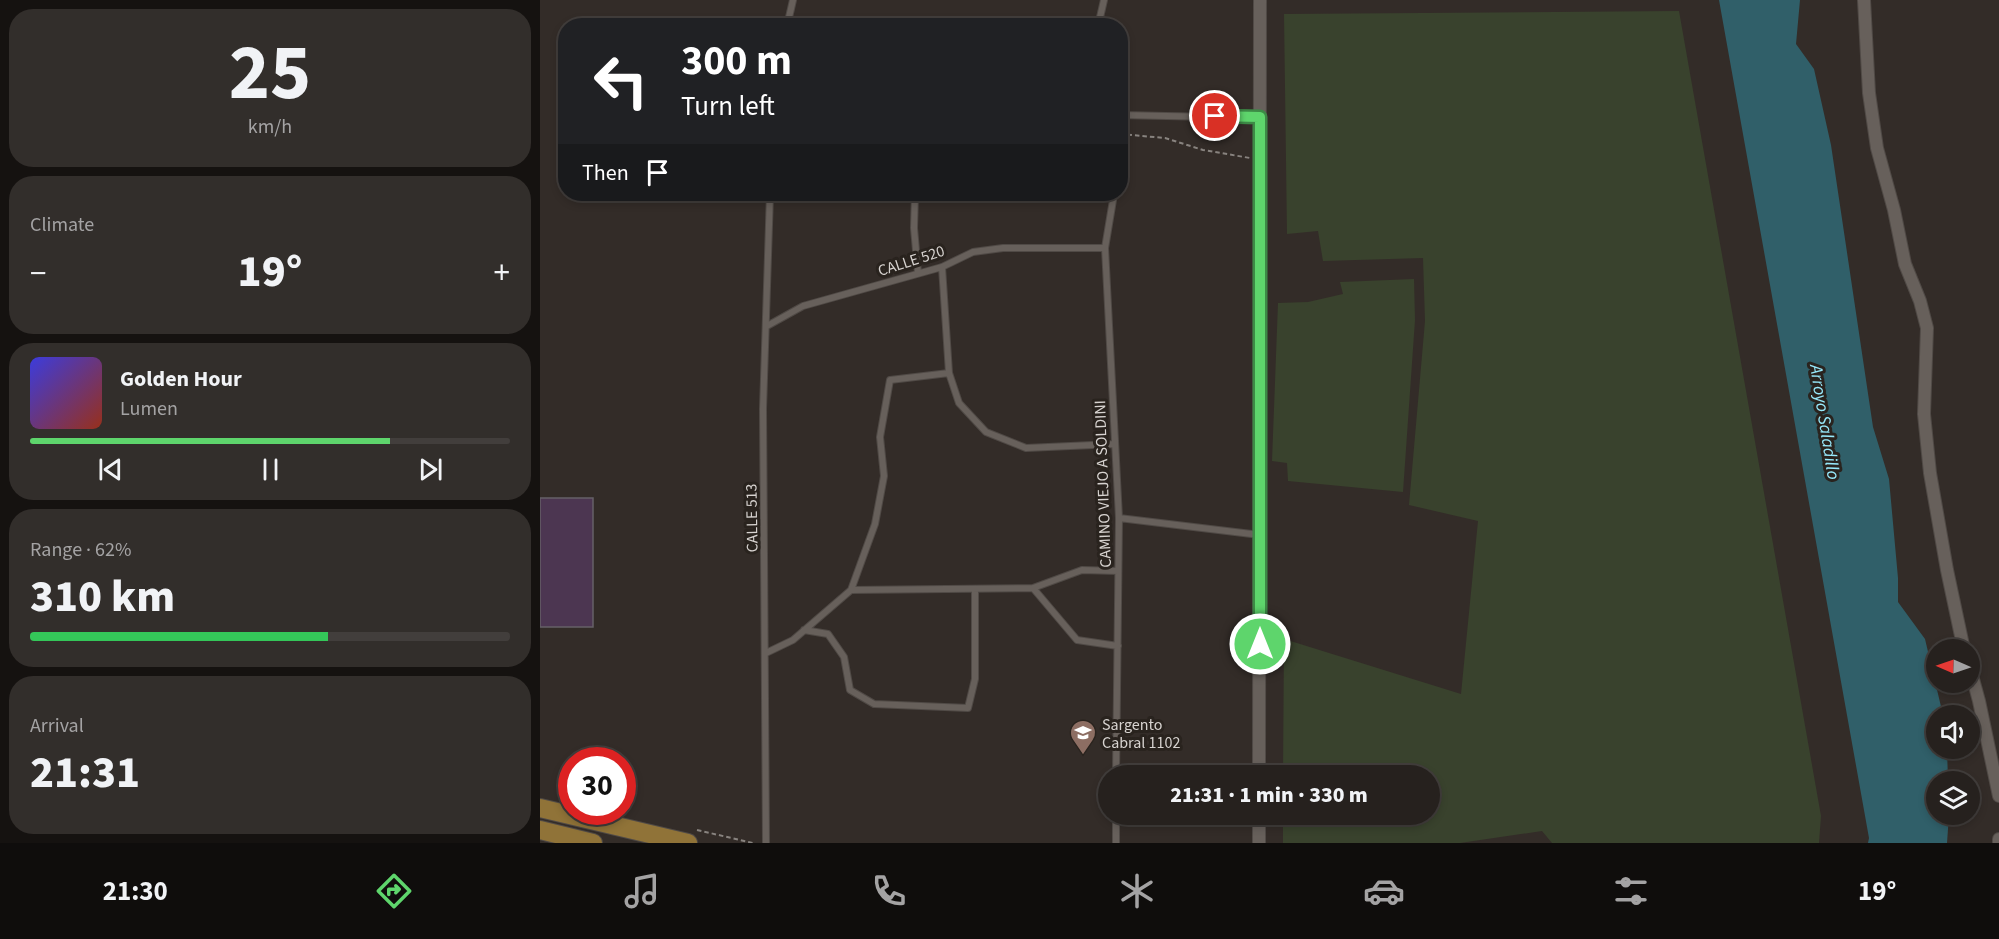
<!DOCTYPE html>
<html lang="en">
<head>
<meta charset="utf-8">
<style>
  body { margin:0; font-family:"Source Sans 3",sans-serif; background:#322e2b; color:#f1f3f6; height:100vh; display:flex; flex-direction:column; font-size:22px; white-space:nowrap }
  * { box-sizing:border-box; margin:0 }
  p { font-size:20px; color:#a4a3a4 }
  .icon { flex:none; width:33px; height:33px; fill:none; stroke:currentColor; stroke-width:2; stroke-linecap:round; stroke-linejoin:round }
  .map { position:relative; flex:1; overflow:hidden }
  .sheet { display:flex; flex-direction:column; gap:9px; padding:9px; background:#151210; width:540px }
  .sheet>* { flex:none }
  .top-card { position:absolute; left:18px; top:18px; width:570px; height:183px; border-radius:24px; box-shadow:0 3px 9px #0003,0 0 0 2px #423e3c; background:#202124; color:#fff; overflow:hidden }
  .needle { width:39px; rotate:272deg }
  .fabs { position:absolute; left:1386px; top:639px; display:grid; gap:12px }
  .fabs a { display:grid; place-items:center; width:54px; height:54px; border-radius:50%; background:#26211e; box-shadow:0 3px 9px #0003,0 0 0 2px #423e3c; font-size:30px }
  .speed { position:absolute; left:18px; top:747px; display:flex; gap:12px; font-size:30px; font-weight:700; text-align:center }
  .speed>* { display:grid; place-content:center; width:78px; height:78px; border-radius:50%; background:#26211e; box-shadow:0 3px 9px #0003,0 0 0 2px #423e3c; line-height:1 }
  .speed .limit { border:9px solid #d22; background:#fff; color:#111 }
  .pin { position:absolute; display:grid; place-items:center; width:51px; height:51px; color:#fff; margin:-26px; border:3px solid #fff; border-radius:50%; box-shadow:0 2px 6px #0007 }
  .me { position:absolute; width:66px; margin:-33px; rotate:0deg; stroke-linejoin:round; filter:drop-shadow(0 0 4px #0008) }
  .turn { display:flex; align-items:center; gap:21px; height:126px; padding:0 24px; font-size:27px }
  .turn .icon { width:78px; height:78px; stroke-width:2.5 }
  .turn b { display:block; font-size:42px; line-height:51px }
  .then { display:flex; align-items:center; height:57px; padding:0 24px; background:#0003; gap:12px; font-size:22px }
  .big { font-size:45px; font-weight:800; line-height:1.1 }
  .sheet .widget { flex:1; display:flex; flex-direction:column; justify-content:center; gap:9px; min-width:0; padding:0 21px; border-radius:24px; background:#322e2b }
  .sheet .dial { align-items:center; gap:0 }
  .dial b { font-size:78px; line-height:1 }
  .song { display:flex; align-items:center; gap:18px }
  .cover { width:72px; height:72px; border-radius:9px; background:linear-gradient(135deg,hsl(240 70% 55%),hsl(10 70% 35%)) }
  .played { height:6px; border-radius:3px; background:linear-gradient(90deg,#5ed56c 75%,#423e3c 75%) }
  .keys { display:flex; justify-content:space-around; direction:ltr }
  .heat { display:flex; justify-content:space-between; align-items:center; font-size:33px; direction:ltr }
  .charge { height:9px; border-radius:4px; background:linear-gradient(90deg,#34c759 62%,#423e3c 0) }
  .trip { position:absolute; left:558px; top:765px; width:342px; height:60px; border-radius:30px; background:#26211e; box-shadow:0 3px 9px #0003,0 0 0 2px #423e3c; font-weight:800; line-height:60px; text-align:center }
  .menu { display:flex; height:96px; justify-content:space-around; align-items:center; background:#0f0d0c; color:#a4a3a4 }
  .menu .icon { width:42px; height:42px }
  .menu .current { color:#5ed56c }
  .menu b { font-size:27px; color:#f1f3f6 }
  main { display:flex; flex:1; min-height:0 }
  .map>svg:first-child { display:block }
</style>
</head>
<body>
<main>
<section class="sheet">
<div class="widget dial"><b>25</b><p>km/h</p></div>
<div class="widget"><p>Climate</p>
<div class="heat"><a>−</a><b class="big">19°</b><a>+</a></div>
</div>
<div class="widget">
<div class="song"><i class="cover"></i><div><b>Golden Hour</b><p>Lumen</p></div></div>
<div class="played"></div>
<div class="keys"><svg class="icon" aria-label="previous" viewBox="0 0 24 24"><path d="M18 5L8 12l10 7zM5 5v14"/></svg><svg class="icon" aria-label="pause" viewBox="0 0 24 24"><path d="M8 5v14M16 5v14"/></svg><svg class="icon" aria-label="next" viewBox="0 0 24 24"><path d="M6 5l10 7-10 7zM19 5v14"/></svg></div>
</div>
<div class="widget"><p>Range · 62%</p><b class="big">310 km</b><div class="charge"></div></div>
<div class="widget"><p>Arrival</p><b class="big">21:31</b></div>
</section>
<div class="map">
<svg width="1459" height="843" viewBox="0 0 1459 843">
  <rect width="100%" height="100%" fill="#332c28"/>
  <path fill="#39422d" d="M1139,11L1281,816L1279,843H1012L1002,831L920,843H743V815L890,814V776L743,775L744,639L921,694L938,521L869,505L885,321L883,258L783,261L778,231L747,234L744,14Z
    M874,279L875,320L863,492L748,481L747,463L732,461L738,303L768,302L803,294L800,282Z"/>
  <path fill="#305f69" d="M1179,0H1260L1256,44L1274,69L1291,145L1333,427L1349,479L1358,578V602L1385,639L1403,715L1396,716V748L1407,749L1408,781L1396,782V814L1409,815L1407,843H1328L1329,838Z"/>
  <path fill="#4c3651" stroke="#656067" stroke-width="1.5" d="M0,498H53V627H0Z"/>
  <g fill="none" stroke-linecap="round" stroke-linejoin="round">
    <defs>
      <path id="lane" d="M247,26L253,0
        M558,26L564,0
        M580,115L720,118
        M375,194L374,228L378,273
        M574,194L565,248L579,518L576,776
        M459,199V194
        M402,267L409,373L419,403L446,432L486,448L575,444
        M227,326L263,306L402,267L433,252L463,248H565
        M579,518L720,535
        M493,588L542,570L578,571
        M311,590L335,524L344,476L340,437L350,380L409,373
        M264,630L288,634L304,657L310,690L334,704L428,708L435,679V589
        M226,653L253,640L311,590L493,588L537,640L578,646
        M226,843L223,409L230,194
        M576,843V814"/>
      <path id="street" d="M1324,0L1329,93L1337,148L1354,210L1365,264L1380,301L1387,328L1384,414L1390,473L1407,570L1424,650
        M1430,668L1439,701L1459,796
        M719,776L720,0
        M719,843V814
        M1459,843V839"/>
      <path id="primary" d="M0,808L148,843
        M0,830L53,843"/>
    </defs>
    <use href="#lane" stroke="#504a46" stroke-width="8"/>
    <use href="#street" stroke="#504a46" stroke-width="14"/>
    <use href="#primary" stroke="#504a46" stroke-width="20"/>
    <path stroke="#88837f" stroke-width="2" stroke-dasharray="4.5 3" stroke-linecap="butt" d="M580,134L625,138L663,150L710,158
      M157,830L213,843"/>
    <use href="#lane" stroke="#67605b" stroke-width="6"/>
    <use href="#street" stroke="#67605b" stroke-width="12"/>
    <use href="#primary" stroke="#907338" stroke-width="18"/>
  </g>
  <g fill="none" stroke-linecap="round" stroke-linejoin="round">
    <defs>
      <path id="route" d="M675,116L720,117V644"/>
    </defs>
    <use href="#route" stroke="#3d8a46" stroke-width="15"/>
    <use href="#route" stroke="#5ed56c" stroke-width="10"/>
  </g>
  <defs>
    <symbol id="school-pin" viewBox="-11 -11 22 30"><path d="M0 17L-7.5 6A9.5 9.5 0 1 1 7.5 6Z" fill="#8d6e63" stroke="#29231e"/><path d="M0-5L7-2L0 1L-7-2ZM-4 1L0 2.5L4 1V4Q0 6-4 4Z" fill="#fff"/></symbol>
  </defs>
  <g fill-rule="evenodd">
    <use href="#school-pin" x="528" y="718" width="30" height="40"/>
  </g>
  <g text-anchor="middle" stroke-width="6" stroke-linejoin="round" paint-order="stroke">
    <g font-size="16" fill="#d7d3d0" stroke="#29231e">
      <text transform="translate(371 260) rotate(-18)" y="6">CALLE 520</text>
      <text transform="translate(562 484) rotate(-92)" y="6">CAMINO VIEJO A SOLDINI</text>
      <text transform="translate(211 518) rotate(-91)" y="6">CALLE 513</text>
    </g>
    <g font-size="16" fill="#d7d3d0" stroke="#29231e" text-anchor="start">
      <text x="562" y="730">Sargento<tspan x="562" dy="18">Cabral 1102</tspan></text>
    </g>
    <g font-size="18" font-style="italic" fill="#97e9fb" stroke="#29231e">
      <text transform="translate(1285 422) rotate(81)" y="6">Arroyo Saladillo</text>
    </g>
  </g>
</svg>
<div class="fabs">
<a><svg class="needle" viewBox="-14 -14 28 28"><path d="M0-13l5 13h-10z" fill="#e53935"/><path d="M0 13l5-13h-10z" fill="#a4a3a4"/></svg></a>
<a><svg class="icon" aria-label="sound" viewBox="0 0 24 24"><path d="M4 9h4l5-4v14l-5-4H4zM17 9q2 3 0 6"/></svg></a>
<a><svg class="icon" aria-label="layers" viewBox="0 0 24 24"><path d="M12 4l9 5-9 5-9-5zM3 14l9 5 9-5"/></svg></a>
</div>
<div class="speed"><div class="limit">30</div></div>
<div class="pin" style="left:675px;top:116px;background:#d93025"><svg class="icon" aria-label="arrive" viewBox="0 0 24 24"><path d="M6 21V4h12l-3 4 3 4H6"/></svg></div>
<svg class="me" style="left:720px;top:644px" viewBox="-20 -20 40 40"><circle r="17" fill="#5ed56c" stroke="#fff" stroke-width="3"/><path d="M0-11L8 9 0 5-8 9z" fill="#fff"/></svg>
<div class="trip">21:31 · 1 min · 330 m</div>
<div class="top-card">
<div class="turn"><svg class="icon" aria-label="left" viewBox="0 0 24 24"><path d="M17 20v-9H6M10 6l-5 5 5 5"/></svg><div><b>300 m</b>Turn left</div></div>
<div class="then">Then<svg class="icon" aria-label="arrive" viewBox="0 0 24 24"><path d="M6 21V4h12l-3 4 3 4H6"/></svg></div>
</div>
</div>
</main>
<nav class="menu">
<b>21:30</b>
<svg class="icon current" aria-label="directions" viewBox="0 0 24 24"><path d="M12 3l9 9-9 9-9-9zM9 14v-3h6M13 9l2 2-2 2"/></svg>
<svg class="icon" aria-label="music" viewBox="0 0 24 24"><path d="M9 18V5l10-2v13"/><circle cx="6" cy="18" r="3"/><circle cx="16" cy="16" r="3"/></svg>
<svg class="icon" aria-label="phone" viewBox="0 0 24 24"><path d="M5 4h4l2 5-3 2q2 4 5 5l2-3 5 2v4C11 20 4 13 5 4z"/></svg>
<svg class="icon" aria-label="climate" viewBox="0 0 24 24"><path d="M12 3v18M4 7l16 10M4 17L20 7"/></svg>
<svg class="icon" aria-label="car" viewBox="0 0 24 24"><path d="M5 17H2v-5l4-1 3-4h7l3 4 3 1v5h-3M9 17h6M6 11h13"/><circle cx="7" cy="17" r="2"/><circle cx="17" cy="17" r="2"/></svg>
<svg class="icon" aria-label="filters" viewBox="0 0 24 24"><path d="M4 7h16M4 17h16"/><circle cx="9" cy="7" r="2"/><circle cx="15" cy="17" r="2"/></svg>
<b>19°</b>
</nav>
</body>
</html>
